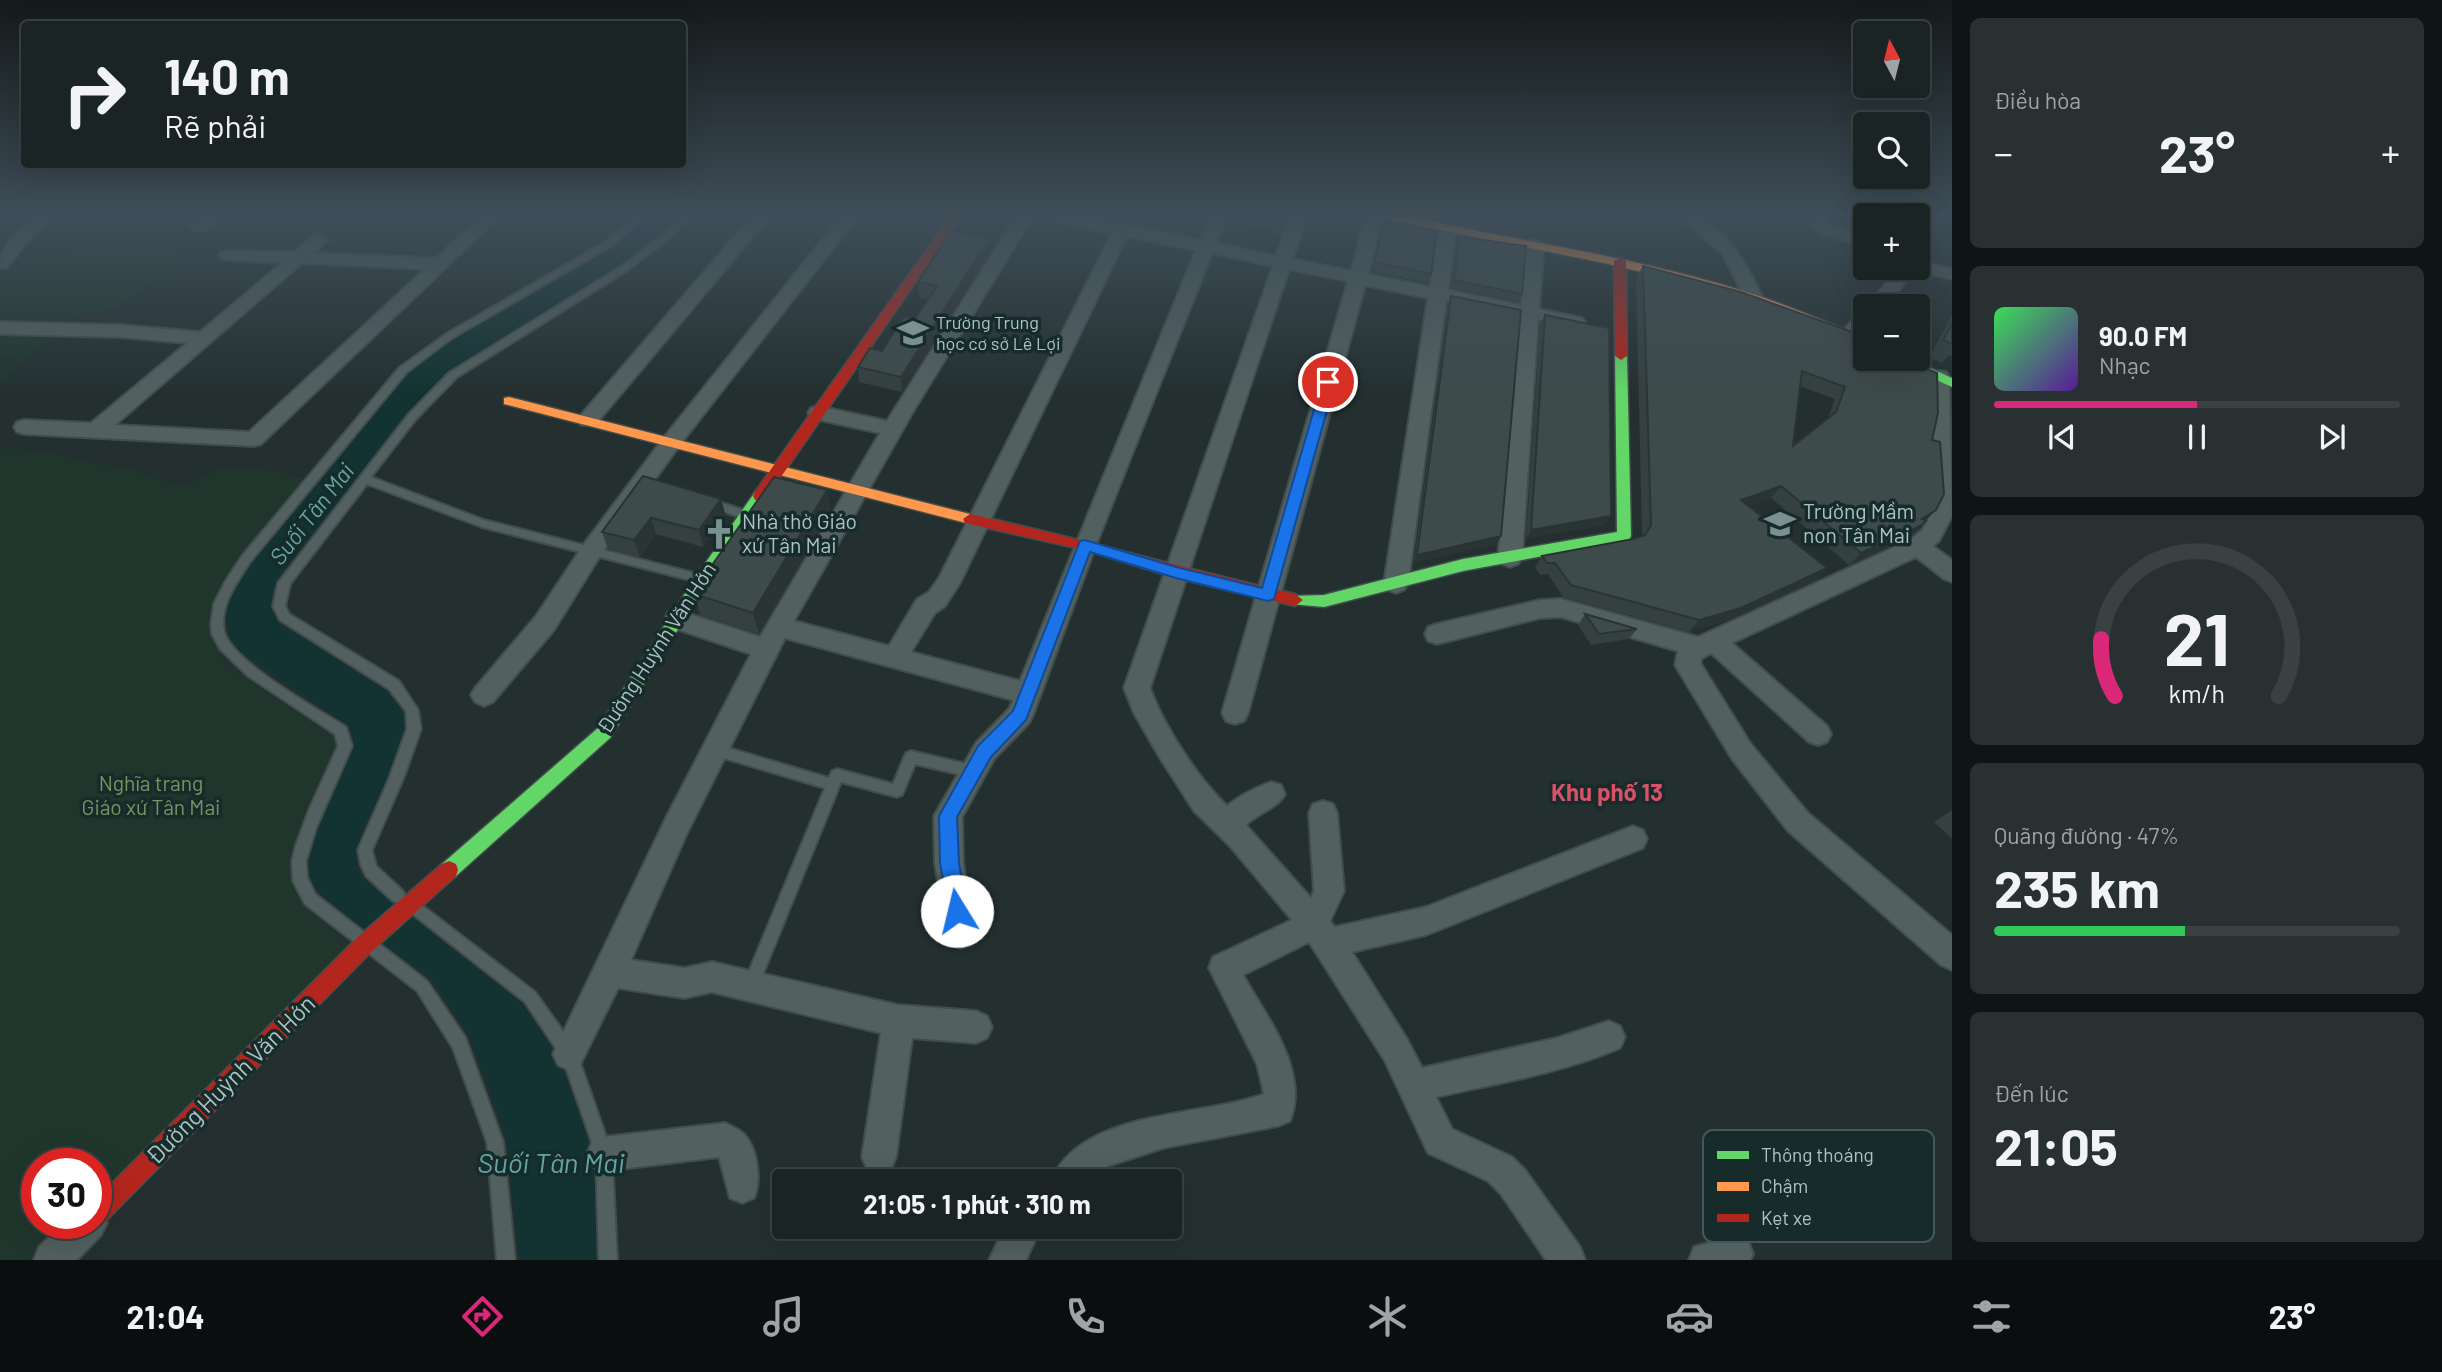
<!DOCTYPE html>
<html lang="vi">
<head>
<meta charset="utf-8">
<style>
  body { margin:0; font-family:Barlow,sans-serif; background:#283031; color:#f1f3f6; height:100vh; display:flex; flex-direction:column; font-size:26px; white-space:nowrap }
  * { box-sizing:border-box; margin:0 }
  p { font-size:23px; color:#a0a4a6 }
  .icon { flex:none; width:38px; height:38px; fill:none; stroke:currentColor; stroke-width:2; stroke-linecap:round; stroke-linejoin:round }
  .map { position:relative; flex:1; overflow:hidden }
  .panel { display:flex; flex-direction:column; gap:18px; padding:18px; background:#0f1414; width:490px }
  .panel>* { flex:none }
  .top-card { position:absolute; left:21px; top:21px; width:665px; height:147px; border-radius:7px; box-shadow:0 7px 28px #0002,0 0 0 2px #394141; background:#1b2424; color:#f1f3f6; overflow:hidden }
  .needle { width:46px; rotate:353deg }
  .controls { position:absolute; left:1853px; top:21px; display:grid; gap:14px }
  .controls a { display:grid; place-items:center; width:77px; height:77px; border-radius:7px; background:#1b2424; box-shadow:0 7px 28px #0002,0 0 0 2px #394141; font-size:35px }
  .speed { position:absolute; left:21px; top:1148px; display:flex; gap:14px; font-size:35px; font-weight:700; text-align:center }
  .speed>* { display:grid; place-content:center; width:91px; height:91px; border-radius:50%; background:#1b2424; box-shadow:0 7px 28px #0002,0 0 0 2px #394141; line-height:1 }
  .speed .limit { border:10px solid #d22; background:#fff; color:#111 }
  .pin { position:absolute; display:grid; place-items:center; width:60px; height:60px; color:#fff; margin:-30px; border:4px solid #fff; border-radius:50%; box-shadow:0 2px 7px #0007 }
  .me { position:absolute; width:77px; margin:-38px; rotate:351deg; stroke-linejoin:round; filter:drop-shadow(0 0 5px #0008) }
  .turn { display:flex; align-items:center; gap:24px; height:147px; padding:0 28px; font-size:32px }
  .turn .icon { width:91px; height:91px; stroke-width:2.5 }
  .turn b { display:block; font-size:49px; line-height:60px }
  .big { font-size:52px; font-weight:700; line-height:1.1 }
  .panel .widget { flex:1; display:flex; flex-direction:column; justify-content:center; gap:10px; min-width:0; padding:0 24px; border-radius:10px; background:#283031 }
  .panel .dial { align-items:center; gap:0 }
  .dial svg { height:182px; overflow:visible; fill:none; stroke:#394141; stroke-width:7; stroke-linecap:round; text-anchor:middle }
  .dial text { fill:#f1f3f6; stroke:none }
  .song { display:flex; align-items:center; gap:21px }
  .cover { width:84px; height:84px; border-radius:10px; background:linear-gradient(135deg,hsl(130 70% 55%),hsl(270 70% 35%)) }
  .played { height:7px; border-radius:4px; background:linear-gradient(90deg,#db2777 50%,#394141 50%) }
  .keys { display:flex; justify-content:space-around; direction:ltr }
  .heat { display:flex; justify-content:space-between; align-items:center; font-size:38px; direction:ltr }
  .charge { height:10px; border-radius:5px; background:linear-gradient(90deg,#34c759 47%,#394141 0) }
  .trip { position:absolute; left:772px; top:1169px; width:410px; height:70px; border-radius:7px; background:#1b2424; box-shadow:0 7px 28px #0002,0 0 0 2px #394141; font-weight:700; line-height:70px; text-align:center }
  .tabs { display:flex; height:112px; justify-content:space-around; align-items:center; background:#0b0e0e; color:#a0a4a6 }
  .tabs .icon { width:49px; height:49px }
  .tabs .on { color:#db2777 }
  .tabs b { font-size:32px; color:#f1f3f6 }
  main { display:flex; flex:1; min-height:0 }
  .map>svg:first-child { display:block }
</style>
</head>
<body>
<main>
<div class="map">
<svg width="1952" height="1260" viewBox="0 0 1952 1260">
  <rect width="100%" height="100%" fill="#243030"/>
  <path fill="#20362d" d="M159,215H183L193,221L205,215L199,226L155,273L167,272L113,310L75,315L0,385V372L11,358L0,357V290L23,266L49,269L85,249L70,244L67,237L93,228L105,227L117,220L142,224Z
    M15,448L35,452L50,451L74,460L127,468L171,483L179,482L183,487C195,485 200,476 212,472C241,460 275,472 305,479C275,515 181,605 220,654C240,680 303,715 332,735L336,740L335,751C318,793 274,858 300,901L351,947L96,1202V1164H37V1223H76L39,1260H0V450Z"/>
  <path fill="#133333" d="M650,215H682C616,283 526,314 453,370C422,394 398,427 375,457C344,496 313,535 281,574C272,591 266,610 281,625L388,691L404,714L405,730L388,778L360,837L356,868L363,879L521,1003L560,1059L594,1157L597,1260H519L506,1136L470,1037L431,978L367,932L319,892L311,880L308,869L310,856L316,832L354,742L349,726L240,651C209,616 236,585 257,554L407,371L456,336L614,244Z"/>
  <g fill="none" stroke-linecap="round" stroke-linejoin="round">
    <defs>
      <path id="lane" d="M638,215H648L611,246L452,338L407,372L250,562C237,582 219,606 224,631C230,661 319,710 346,727L352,746L316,828L306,861L307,877L315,894L427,981L465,1037L503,1142L515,1260H497L487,1142L453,1048L417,991L305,904L293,881L292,861L296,845L309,810L338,746L335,734L248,676L220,649L212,634L211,624L214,604L225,582L242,556L399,368L446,334L605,242Z
        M683,215H692L672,236L628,270L457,377L416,419L371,477L484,520L702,575L708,579L706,582L702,583L482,527L367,484L290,584L285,606L289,614L399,681L418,710L421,729L403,779L372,850L376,866L403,891L405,896L403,901L398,903L393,901L366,876L361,865L358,850L389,779L407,729L406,711L389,689L280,620L273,606L278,583L408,415L449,373L622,266L666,232Z
        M709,499L750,512L752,515L746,519L705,506L703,503Z
        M715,744L829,778L832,771L837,769L893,784L906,753L911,751L971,765L976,767L978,771L976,775L971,777L915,764L902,795L897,797L841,782L756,991L751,994L746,991L743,986L825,788L710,754L708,750L710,746Z
        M415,900L535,992L575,1048L612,1154L617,1260H599L596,1154L563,1059L525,1002L410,912L408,907L410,902Z"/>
      <path id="street" d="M39,215H59L33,235L7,267L0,268C0,243 19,229 39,215Z
        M205,215H227L205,230H193L190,226Z
        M483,215H501L261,444L254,446L24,434L17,432L14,427L17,422L24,420L91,423L187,343L120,337L0,334V322L120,325L200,332L282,263L228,260L222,259L219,255L222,251L294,252L313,236L319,235L328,240L314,253L436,258ZM302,263L425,269L249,432L115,425Z
        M753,215H771L595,425H581L578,420L581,415Z
        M842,215H859L679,446L600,556L554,630L493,702L484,706L475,702L471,695L475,688L536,616L584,544L665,436Z
        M1017,215H1034L914,410L794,621L889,646L917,599L929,592L939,578L1112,233L1045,219L1043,215H1079L1200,240L1210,215H1227L1216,243L1276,256L1290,215H1307L1293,259L1351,271L1366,216L1383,215L1368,274L1430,287L1438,230L1447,225L1456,230L1448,290L1521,305L1526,244L1535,239L1544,244L1539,309L1582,318L1585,322L1575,328L1538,320L1522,558L1518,564L1510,567L1502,564L1498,558L1520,316L1446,301L1408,584L1404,590L1396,593L1388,590L1384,584L1428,298L1365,285L1248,713L1244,721L1235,724L1226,721L1222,713L1348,281L1289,269L1150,688C1164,727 1198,778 1227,806C1240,795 1255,788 1271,782L1281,785L1285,794C1278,808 1258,813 1246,825L1311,898L1314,891L1309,813L1313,804L1323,801L1333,804L1337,813L1344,891L1330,921L1335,927L1426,907L1633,826L1643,830L1647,839L1643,848L1426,935L1352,952L1407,1039L1422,1068L1557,1038L1609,1021L1620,1026L1625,1037L1620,1048C1562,1073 1498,1083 1436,1097L1452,1129L1512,1157L1525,1170L1580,1247L1585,1260H1546L1501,1194L1488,1181L1428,1153L1385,1061L1309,942L1243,975C1266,1016 1310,1071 1290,1121L1278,1126L1163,1148L1108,1166L1092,1181H1051C1081,1109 1203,1117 1264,1094L1257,1064L1209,968L1213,957L1292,920L1229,845L1194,811L1160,758L1134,713L1124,688L1273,266L1212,253L1096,545L1033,715L1029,723L994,759L962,817L963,863L976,934L972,944L961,948L950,944L946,934L935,863L934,816L976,743L1009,709L1013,700L785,638L687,833L631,960L684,968L712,962L898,1005L976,1011L987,1016L992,1027L987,1038L976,1043L912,1038L896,1157L891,1169L879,1174L867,1169L862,1157L881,1033L712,992L684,998L618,988L580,1065L569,1070L558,1065L553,1054L558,1043L666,818L751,654L668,626L665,619L668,612L677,610L760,637L880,433L811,418L808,413L811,408L818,406L887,421ZM1127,236L1196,250L1020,681L911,652L935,613L945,606L960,583Z
        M1676,215C1723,215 1744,261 1763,298L1761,302H1747L1722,253Z
        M1815,215H1832L1829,223L1831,225L1866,236V247L1819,233L1811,224Z
        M1918,261L1952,269V279L1915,271L1886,306H1867L1899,268H1918Z
        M1866,312V330L1857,340H1843L1840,336C1846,327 1855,315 1866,312Z
        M1939,371L1946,372L1949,377L1952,516L1939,541L1933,546L1952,560V582L1944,579L1916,557L1732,643L1827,726L1831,734L1827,742L1818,745L1809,742L1711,653L1701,659V664L1750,743L1808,813L1952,935V970L1941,965L1788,831L1732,759L1675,665L1678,651L1561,617L1540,618L1437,644L1428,641L1425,634L1428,627L1437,624L1540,600L1561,599L1698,637L1910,540L1923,529L1935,506L1928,401L1929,377L1932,372Z
        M725,1123C733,1127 743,1131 748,1139C758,1154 761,1182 754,1198L742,1203L730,1198L719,1157L604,1171L592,1166L587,1154L592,1142L604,1137Z
        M96,1208L101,1211L107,1223L101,1235L77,1260H34L39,1247L64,1223H96Z
        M1005,1227H1041L1026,1260H989Z
        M1735,1236L1748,1241L1753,1254L1750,1260H1689L1694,1247Z"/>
      <path id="fast" d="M1621,352L1627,356L1631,536L1629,540L1463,571L1324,607L1290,604L1287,600L1290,596L1324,595L1463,559L1617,532L1615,356Z
        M1894,359H1910L1952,378V387L1896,362Z
        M760,491L767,496L765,500L707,583L610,738L456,876L449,879L442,876L440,870L442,864L598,728L697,575L755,492Z"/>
      <path id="slow" d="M1367,215C1413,215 1458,227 1503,236C1590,252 1678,269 1762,297C1797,309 1831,324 1866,338V347L1769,308L1692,284L1604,263Z
        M509,397L970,514L977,519L970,524L504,404V398Z"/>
      <path id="jam" d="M951,215H962L765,500H755L753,496L755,492Z
        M1620,258L1626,261L1627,356L1621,360L1615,356L1614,261Z
        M970,514C1079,538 1186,569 1295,594L1303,600L1295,606L1176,578L1085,550L965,523L963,519Z
        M449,861L456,864L458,870L456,876L372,951L104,1223L96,1226L89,1223H96V1199L358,937L442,864Z"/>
    </defs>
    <use href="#lane" stroke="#414d4d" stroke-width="4"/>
    <use href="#street" stroke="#414d4d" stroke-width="4"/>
    <use href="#fast" stroke="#414d4d" stroke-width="3"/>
    <use href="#slow" stroke="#414d4d" stroke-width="3"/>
    <use href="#jam" stroke="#414d4d" stroke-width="3"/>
    <use href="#lane" fill="#526060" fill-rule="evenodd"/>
    <use href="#street" fill="#526060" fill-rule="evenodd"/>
    <use href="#fast" fill="#63d668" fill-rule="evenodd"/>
    <use href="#slow" fill="#ff974d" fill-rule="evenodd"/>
    <use href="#jam" fill="#b3261e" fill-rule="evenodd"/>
  </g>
  <path fill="#354040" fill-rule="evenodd" d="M1229,215H1288L1281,234L1270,233L1271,229L1228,221Z
    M1385,222L1431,274L1428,283L1371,271Z
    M1460,237L1522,294L1519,302L1451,288L1457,245Z
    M989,254L902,392L859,382L858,367L882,351L915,319L928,299L919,297L918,282Z
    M1643,266L1741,292L1932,440L1925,521H1926L1909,538L1849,565L1771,498L1749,506L1827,568L1816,580L1731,619L1689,632L1563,597L1548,574L1540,575L1535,567L1542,556L1633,539L1642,536L1636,278ZM1800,386L1835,399L1828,418L1793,446Z
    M1451,296L1501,536L1497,544L1414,562L1448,304Z
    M1545,315L1605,525L1526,538L1540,323Z
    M1952,315V356L1949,355L1942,363L1929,357Z
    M643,476L726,516L703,547L656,534L640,557L608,549L602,532Z
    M827,490L831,512L759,634L700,615L694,594Z
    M1585,614L1637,629L1629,639L1591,645L1578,625Z
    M1952,810V839L1934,822Z"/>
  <path fill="#2b3434" d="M989,239V254L902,392L901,377Z
    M1781,486L1771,498L1732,512L1741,500Z
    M827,490L831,512L759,634L753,613Z
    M721,499L726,516L703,547L699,530Z
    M1936,510L1924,522L1926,521L1909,538L1849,565L1861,553L1922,519Z
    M1611,516L1605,525L1526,538L1531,530Z
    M651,518L656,534L640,557L634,540Z
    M1501,536L1497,544L1414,562L1417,555Z
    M1827,568L1816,580L1731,619L1689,632L1699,620Z"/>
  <path fill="#3e4b4b" stroke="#2b3434" stroke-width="2" fill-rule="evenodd" d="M1260,215H1286L1284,223L1273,221L1274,218Z
    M1385,222L1437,231L1431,274L1374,262Z
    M951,231L989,239L901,377L858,367L870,348L882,351L904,317L915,319L937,286L918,282Z
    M1460,237L1526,246L1522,294L1454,280Z
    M1643,266L1741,292L1866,337V359H1904L1937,373L1938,413L1932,440L1940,442L1944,494L1936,510L1922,519L1926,521L1920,526L1861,553L1781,486L1741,500L1827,568L1741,608L1699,620L1571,585L1555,563H1547L1542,556L1633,539L1645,535L1651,525ZM1802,371L1845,387L1836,412L1793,446Z
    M1451,296L1521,310L1501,536L1417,555Z
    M1545,315L1609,328L1611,516L1531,530Z
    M1952,324V344L1943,340Z
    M643,476L721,499L699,530L651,518L634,540L602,532Z
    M774,477L827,490L753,613L694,594L710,568Z
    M1585,614L1637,629L1599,634Z"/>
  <linearGradient id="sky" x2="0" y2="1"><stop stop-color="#141a1a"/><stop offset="0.55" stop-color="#3f4e59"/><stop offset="1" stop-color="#3f4e59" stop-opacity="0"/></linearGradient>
  <rect width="1952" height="392" fill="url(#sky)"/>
  <path fill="#1a73e8" stroke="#114b97" stroke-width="2" d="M1328,378L1335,382L1274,599L1268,601L1176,578L1090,552L1026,720L991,757L957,817L959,863L967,911L964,917L957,920L950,917L940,863L939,816L978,746L1013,711L1080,541L1085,540L1176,567L1262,588L1322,382Z"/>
  <defs>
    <symbol id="school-bare" viewBox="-9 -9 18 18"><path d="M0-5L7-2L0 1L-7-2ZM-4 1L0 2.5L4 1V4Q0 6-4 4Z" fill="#7b9090" stroke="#172b2a" stroke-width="2.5" paint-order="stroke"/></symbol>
    <symbol id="church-bare" viewBox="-9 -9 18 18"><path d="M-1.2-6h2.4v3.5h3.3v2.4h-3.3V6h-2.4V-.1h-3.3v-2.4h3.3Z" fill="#7b9090" stroke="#172b2a" stroke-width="2.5" paint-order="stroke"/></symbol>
  </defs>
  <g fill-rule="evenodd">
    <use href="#school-bare" x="891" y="311" width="44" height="44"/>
    <use href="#school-bare" x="1758" y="502" width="44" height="44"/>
    <use href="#church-bare" x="697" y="512" width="44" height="44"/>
  </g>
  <g text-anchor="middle" stroke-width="7" stroke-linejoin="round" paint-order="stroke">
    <g font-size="18" fill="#aac4c4" stroke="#172b2a" text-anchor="start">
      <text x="936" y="329">Trường Trung<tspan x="936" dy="21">học cơ sở Lê Lợi</tspan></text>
    </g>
    <g font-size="21" fill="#aac4c4" stroke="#172b2a" text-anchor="start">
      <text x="1803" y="519">Trường Mầm<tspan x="1803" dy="24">non Tân Mai</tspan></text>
      <text x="742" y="529">Nhà thờ Giáo<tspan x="742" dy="24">xứ Tân Mai</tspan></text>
    </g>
    <g font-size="21" fill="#aac4c4" stroke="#172b2a">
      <text transform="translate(657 648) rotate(-57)" y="7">Đường Huỳnh Văn Hớn</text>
    </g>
    <g font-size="21" fill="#759562" stroke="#172b2a">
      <text x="151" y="791">Nghĩa trang<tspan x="151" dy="24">Giáo xứ Tân Mai</tspan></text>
    </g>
    <g font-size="23" font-style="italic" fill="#61a6a4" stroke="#172b2a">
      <text transform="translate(312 514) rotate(-52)" y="8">Suối Tân Mai</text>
    </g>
    <g font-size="24" font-weight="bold" fill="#d85168" stroke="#172b2a">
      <text x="1607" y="801">Khu phố 13</text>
    </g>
    <g font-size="24" fill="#aac4c4" stroke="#172b2a">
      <text transform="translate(231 1080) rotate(-45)" y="8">Đường Huỳnh Văn Hớn</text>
    </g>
    <g font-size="28" font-style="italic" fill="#61a6a4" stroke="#172b2a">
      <text x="551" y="1173">Suối Tân Mai</text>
    </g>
  </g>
  <rect x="1703" y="1130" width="231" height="112" rx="10" fill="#172b2a" stroke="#435958" stroke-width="2"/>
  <rect x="1717" y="1151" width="32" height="8" fill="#63d668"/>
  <rect x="1717" y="1182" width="32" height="9" fill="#ff974d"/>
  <rect x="1717" y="1214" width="32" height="8" fill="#b3261e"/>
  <g font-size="19" fill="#aac4c4">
    <text x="1761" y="1162">Thông thoáng</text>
    <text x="1761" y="1193">Chậm</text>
    <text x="1761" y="1225">Kẹt xe</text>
  </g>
</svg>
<div class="controls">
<a><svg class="needle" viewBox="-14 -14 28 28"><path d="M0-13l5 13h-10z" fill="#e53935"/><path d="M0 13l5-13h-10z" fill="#a0a4a6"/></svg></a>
<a><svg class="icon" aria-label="search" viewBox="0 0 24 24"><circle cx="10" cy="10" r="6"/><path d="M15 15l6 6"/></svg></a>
<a>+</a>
<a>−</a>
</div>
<div class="speed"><div class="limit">30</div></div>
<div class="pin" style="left:1328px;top:382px;background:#d93025"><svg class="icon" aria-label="arrive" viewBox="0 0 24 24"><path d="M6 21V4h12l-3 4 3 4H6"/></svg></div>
<svg class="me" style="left:957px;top:911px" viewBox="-20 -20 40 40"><circle r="19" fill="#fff"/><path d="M0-13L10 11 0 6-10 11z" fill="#1a73e8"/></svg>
<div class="trip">21:05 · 1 phút · 310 m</div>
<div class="top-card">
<div class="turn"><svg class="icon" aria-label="right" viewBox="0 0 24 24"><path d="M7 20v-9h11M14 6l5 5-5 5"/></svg><div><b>140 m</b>Rẽ phải</div></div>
</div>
</div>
<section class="panel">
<div class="widget"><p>Điều hòa</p>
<div class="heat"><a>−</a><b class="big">23°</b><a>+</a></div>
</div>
<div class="widget">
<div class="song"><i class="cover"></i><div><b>90.0 FM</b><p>Nhạc</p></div></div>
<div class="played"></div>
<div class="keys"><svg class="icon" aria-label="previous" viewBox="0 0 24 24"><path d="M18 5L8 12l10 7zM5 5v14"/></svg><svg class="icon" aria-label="pause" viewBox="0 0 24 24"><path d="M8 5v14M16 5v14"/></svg><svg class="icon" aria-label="next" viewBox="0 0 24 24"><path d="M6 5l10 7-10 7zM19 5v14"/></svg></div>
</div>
<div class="widget dial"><svg viewBox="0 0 100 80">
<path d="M14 69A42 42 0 1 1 86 69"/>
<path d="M14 69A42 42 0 0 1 8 44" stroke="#db2777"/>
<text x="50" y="56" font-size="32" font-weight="700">21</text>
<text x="50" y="72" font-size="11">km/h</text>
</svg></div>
<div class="widget"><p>Quãng đường · 47%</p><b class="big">235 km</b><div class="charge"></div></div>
<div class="widget"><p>Đến lúc</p><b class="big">21:05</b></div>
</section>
</main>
<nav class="tabs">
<b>21:04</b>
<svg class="icon on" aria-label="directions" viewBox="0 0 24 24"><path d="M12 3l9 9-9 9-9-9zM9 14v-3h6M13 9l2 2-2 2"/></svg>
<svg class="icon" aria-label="music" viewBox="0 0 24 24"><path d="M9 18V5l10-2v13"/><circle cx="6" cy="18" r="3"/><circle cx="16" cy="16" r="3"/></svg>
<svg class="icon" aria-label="phone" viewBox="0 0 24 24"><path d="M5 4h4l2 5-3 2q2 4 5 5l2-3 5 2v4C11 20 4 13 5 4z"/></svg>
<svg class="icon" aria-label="climate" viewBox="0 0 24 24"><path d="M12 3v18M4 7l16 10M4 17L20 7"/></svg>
<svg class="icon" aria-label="car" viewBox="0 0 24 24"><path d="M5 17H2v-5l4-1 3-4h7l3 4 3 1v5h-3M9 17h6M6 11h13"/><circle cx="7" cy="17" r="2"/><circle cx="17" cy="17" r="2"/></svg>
<svg class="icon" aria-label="filters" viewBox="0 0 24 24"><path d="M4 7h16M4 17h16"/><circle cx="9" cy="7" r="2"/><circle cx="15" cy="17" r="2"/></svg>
<b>23°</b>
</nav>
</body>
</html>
